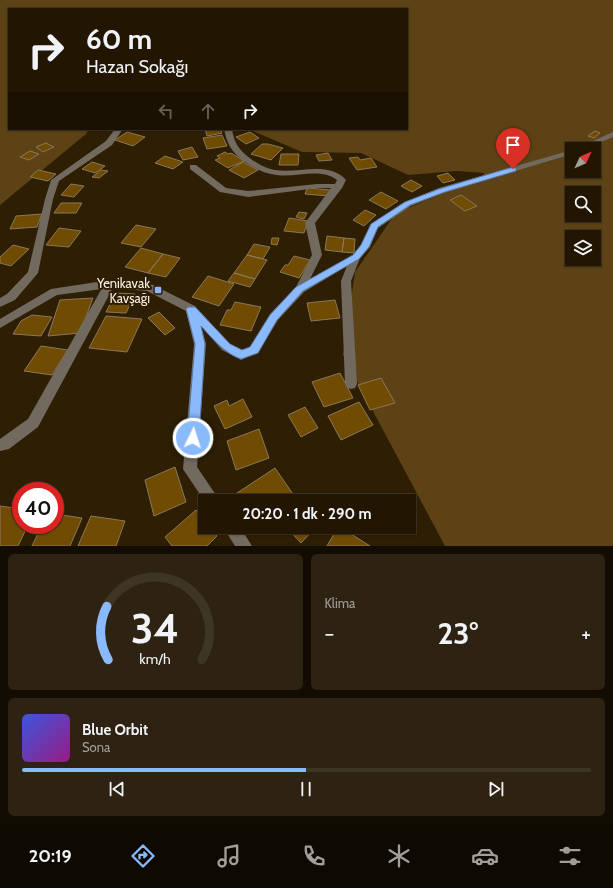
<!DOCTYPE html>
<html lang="tr">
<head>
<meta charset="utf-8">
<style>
  body { margin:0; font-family:Cabin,sans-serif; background:#2e2312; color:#f1f3f6; height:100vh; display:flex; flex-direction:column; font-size:15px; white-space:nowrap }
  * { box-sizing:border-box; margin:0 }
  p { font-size:13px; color:#a29f9a }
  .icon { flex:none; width:22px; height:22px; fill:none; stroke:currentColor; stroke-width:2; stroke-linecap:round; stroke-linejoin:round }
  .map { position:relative; height:546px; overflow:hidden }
  .details { display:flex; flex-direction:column; gap:8px; padding:8px; background:#130c02; flex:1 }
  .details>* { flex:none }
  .guide { position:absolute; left:8px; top:8px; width:400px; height:122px; border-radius:0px; box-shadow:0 1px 3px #0004,0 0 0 1px #3f3525; background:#221603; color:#f1f3f6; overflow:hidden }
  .needle { width:26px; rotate:46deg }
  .fabs { position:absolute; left:565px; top:142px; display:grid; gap:8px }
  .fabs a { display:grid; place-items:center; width:36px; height:36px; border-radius:0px; background:#221603; box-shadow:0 1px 3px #0004,0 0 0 1px #3f3525; font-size:20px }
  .speed { position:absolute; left:12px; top:482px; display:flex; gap:8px; font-size:20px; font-weight:700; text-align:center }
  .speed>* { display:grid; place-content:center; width:52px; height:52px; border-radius:50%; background:#221603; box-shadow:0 1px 3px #0004,0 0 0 1px #3f3525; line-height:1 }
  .speed .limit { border:6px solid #d22; background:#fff; color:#111 }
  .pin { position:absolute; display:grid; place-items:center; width:34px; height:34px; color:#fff; margin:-41px -17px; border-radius:50% 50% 50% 0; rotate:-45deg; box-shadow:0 0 4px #0007 }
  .pin .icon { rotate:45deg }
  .me { position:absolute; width:44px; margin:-22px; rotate:4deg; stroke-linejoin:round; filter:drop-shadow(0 0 3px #0008) }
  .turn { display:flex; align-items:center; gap:14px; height:84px; padding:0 12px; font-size:18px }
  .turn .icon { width:52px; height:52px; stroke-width:2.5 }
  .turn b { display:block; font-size:28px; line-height:34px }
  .lanes { display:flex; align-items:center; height:38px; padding:0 12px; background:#0003; justify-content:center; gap:20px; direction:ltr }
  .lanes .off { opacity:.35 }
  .big { font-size:30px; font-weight:700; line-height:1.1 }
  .details .tile { flex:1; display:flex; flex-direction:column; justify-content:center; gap:6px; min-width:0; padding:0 14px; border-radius:6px; background:#2e2312 }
  .details .dial { align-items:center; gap:0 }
  .dial svg { height:104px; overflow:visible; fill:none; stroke:#3f3525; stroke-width:7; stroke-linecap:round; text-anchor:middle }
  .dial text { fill:#f1f3f6; stroke:none }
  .song { display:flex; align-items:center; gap:12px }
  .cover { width:48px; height:48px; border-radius:6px; background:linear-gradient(135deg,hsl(230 70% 55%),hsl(310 70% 35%)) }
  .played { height:4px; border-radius:2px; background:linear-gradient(90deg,#8bbafc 50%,#3f3525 50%) }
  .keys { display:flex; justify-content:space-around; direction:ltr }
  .heat { display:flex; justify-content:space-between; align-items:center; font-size:22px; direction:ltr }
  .details .tiles { flex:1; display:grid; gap:8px; grid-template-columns:1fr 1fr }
  .tile:last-child { grid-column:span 2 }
  .trip { position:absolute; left:198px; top:494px; width:218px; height:40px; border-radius:0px; background:#221603; box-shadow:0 1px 3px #0004,0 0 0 1px #3f3525; font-weight:700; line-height:40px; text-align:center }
  .dock { display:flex; height:64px; justify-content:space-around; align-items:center; background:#0e0901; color:#a29f9a }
  .dock .icon { width:28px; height:28px }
  .dock .active { color:#8bbafc }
  .dock b { font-size:18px; color:#f1f3f6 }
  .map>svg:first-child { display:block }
</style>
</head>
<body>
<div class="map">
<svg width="613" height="546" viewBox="0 0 613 546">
  <rect width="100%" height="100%" fill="#2d1e04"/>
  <path fill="#5d4215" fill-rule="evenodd" d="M0,0H613V546H445L343,355L355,272L395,214L449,190L482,181L484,173L456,171L408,175L361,153L302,152L253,131H238V129H407V9H9V129H89L86,134L0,205ZM572,149H594V171H572ZM572,193H594V215H572ZM572,237H594V259H572Z"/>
  <path fill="#704c02" stroke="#8a785c" d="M205,129H220L222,133L207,136Z
    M595,131L600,133L594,138L588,136Z
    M127,132L145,137L133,146L115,140Z
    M250,132L259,138L246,144L236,137Z
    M222,135L227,146L207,149L203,138Z
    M46,143L54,147L43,152L36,147Z
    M262,144H268L283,148L271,160L251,154Z
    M192,147L198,157L183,160L178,151Z
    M30,151L39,154L29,160L20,157Z
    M225,152L228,154L231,153L244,161L228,168L215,160L220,158L217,156Z
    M328,153L332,160L319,161L316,155Z
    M281,154H299L298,165H279Z
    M165,156L183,162L173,169L155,163Z
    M358,157L360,160L371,158L377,167L357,170L349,158Z
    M92,162L105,166L95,173L82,169Z
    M243,162L258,170L244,178L229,170Z
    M38,170L56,174L48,181L30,177Z
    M101,170L108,171L99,178L92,177Z
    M448,173L455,180L443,183L437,176Z
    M411,180L422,186L412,192L401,186Z
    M71,184L84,186L74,197L61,195Z
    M307,188L331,190L329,196L305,194Z
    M381,192L398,201L386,209L369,200Z
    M461,195L477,206L465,211L450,200Z
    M61,203H82L76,213H54Z
    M365,210L376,215L364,226L353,220Z
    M299,212L307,213L304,219L296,217Z
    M42,214L37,227L10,229L16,216Z
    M289,218L308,221L304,233L284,231Z
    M136,225L156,229L141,247L121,243Z
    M59,228L81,231L69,247L46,245Z
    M327,236L344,238L342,252L325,250Z
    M272,238H279L277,245L271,244Z
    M344,238L355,239L354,253L342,252Z
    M254,244L270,247L263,259L247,255Z
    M13,245L29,249L11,266L0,263V257Z
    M141,248L163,254L148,273L125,267Z
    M163,254L180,258L166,277L148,273Z
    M247,255L267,260L255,279L234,273Z
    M294,256L310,260L299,278L280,272L285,265H288Z
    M234,273L255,279L250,287L228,281Z
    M208,276L234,284L219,306L192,297Z
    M116,293L135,294L126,313L106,312Z
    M93,298L80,333L48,336L60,300Z
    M335,300L340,318L311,321L307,303Z
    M235,302L261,307L251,331L220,325L227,310H231Z
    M159,312L175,328L165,335L148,318Z
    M32,315L52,317L41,336L13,334L21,321Z
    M106,316L142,319L127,352L89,348Z
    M41,346L68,350L52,375L24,371Z
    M340,373L353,398L324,407L312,382Z
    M381,378L395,403L370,410L358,385Z
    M243,399L252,417L225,429L214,406L227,400L229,406Z
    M359,402L373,425L341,440L328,416Z
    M305,407L318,428L301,437L288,415Z
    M259,429L269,458L236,470L227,441Z
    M175,467L186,502L154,516L145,480Z
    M275,468L297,500L234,501L231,497Z
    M0,506L21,509V525H28L18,546H0Z
    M196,510L205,522V527H209L217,536L207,546H172L165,537Z
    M55,514L82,518L70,546H32L42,525H55Z
    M91,516L125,521L116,546H78Z
    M286,527H316L301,543Z
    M338,527H340L370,546H327Z"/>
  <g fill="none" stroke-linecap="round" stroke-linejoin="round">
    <path fill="#726a5f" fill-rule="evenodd" d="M115,129H123L112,145L59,181L53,199L38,273L15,300L0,307V298L7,294L28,272L45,199L51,180L106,141Z
      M224,129H232C234,143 239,150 251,159C258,164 267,169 275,170C298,174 329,160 346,180L342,188L315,223L322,255L310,279L353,255L361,246L371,224L405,202L439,188L572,150V154L445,192L411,206L378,228L370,247L360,258L351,281L357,384L355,388L351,389L347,388L345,384L341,281L347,266L304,292L278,320L258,353L241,360L222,350L186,309L187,306H195L230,344L242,350L250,347L270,314L296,287L312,255L305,223L331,188H317L248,197L220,192L190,169V165H196L226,188L248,191L317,184H335L337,180C320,167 296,178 277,175C265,174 254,168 245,162C232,153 227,144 224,129Z
      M613,132V137L585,149H575Z
      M110,280L114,281L115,284L38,427L9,449L0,451V439L28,419L106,281Z"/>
    <path fill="#726a5f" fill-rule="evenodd" d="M110,280L153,285L195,306L196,309L206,344L197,467L220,501L205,502L183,469L194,344L186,311L147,291L110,288L57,295L0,328V319L51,289Z
      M223,527H240L252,546H235Z"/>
  </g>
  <path fill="#8bbafc" stroke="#5a79a4" d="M513,167L516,168V171L445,192L410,205L378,227L369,247L359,259L303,291L277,320L258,353L241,359C224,353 213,339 201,326L205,344L199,438L197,441L193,443L189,441L187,438L195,344L186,309L188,307H195L230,344L242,350L250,347L270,315L296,287L353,255L361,245L371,224L405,202L439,189Z"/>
  <rect fill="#8bbafc" stroke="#2d1e04" stroke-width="1.5" x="154" y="286" width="8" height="8" rx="2"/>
  <g text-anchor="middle" stroke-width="4" stroke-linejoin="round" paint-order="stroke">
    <g font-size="13" fill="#f8eedf" stroke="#2d1e04" text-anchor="end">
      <text x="150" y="288">Yenikavak<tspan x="150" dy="15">Kavşağı</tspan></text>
    </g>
  </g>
</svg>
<div class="fabs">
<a><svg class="needle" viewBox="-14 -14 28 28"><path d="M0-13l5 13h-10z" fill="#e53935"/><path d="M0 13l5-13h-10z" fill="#a29f9a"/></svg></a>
<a><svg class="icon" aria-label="search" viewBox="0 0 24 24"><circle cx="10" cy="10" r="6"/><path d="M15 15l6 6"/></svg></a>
<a><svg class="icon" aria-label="layers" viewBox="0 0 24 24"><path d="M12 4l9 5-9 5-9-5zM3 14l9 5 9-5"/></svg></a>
</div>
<div class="speed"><div class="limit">40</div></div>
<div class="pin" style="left:513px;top:169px;background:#d93025"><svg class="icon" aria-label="arrive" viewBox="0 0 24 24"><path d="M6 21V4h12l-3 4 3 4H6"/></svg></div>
<svg class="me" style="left:193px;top:438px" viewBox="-20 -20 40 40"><circle r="17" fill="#8bbafc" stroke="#fff" stroke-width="3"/><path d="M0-11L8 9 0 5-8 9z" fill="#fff"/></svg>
<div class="trip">20:20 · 1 dk · 290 m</div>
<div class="guide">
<div class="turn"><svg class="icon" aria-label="right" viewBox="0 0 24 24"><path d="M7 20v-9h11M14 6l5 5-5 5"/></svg><div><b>60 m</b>Hazan Sokağı</div></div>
<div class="lanes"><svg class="icon off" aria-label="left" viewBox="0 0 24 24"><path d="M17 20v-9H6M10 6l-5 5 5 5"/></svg><svg class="icon off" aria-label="ahead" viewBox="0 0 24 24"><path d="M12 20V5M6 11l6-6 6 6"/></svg><svg class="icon" aria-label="right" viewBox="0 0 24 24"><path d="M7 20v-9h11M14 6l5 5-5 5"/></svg></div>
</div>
</div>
<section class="details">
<div class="tiles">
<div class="tile dial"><svg viewBox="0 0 100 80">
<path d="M14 69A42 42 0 1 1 86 69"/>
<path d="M14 69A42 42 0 0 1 13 28" stroke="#8bbafc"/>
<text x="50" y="56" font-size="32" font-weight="700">34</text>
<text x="50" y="72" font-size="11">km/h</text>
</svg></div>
<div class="tile"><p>Klima</p>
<div class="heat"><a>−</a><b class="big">23°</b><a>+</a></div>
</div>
<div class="tile">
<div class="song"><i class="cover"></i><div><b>Blue Orbit</b><p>Sona</p></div></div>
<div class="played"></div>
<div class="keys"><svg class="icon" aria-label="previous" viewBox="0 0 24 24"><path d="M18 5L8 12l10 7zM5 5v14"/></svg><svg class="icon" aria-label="pause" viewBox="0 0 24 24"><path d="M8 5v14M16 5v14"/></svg><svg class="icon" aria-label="next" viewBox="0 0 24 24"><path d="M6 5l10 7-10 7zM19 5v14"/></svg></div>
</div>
</div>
</section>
<nav class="dock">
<b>20:19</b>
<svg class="icon active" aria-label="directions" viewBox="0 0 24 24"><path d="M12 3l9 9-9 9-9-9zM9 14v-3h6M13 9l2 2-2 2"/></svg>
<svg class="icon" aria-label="music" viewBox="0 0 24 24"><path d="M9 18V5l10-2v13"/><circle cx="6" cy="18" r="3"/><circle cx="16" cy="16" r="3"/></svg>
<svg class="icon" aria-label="phone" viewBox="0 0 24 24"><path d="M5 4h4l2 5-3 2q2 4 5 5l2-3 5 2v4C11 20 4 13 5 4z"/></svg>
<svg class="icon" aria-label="climate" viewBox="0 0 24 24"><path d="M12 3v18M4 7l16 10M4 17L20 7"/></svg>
<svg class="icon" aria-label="car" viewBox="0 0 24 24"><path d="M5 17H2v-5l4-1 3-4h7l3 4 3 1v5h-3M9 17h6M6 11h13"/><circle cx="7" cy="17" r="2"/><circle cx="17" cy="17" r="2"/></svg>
<svg class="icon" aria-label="filters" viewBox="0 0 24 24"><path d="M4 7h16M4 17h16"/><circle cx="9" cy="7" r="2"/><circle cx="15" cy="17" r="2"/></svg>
</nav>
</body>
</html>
